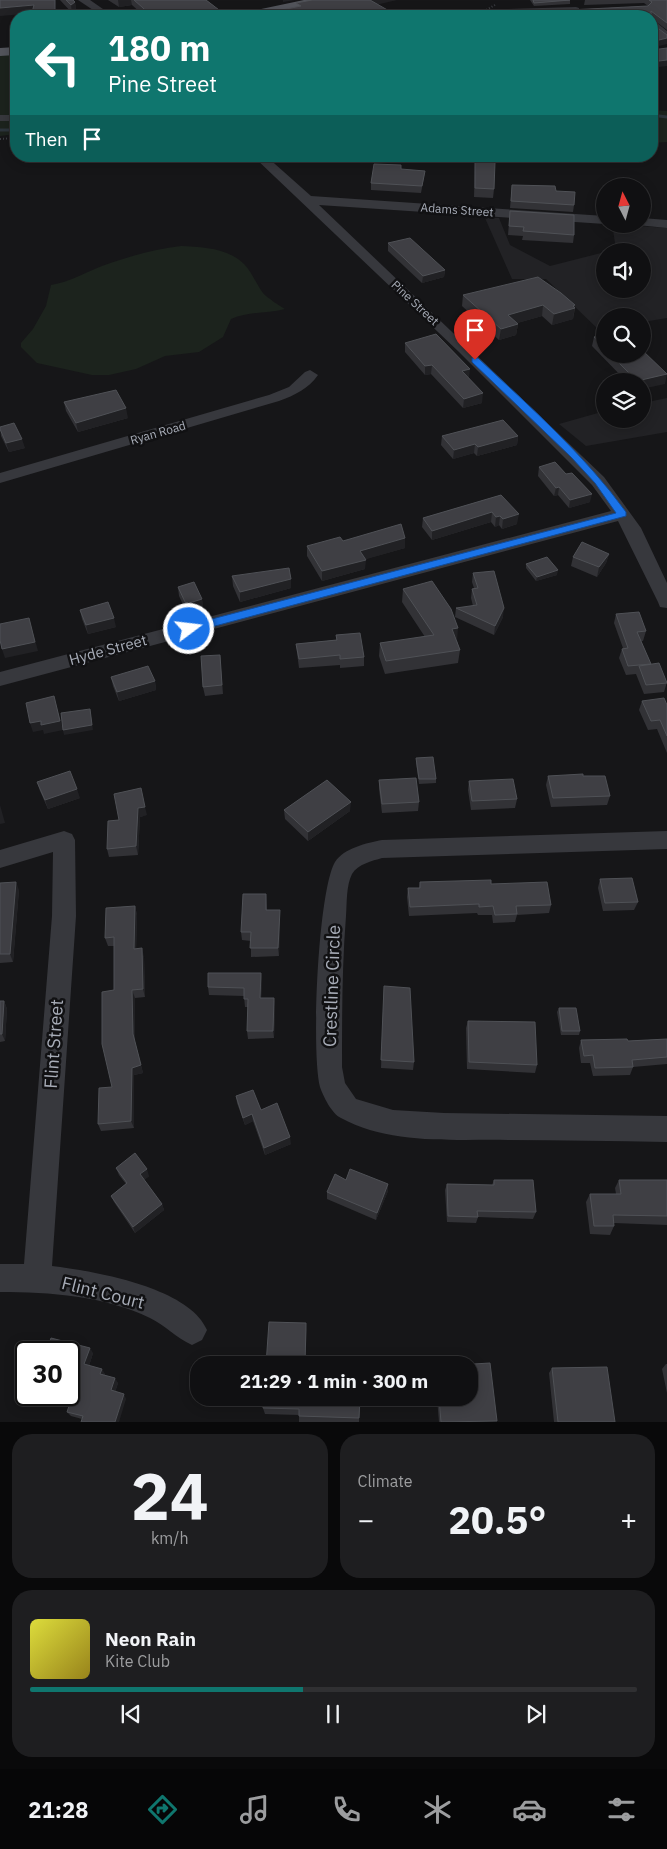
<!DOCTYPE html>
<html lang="en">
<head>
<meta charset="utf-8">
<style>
  body { margin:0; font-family:"IBM Plex Sans",sans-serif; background:#1e1e20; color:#f1f3f6; height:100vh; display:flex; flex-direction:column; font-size:19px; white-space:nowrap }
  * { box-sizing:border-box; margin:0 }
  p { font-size:16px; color:#9c9d9f }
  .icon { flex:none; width:28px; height:28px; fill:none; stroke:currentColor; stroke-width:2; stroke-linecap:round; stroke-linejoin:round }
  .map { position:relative; height:1422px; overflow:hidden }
  .side { display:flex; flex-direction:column; gap:12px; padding:12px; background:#09090a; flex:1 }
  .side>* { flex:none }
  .banner { position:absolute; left:10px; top:10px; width:648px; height:152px; border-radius:20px; box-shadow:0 2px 12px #0003,0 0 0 1px #303032; background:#0f766e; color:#fff; overflow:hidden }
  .needle { width:32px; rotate:354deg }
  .fabs { position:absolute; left:596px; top:178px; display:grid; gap:10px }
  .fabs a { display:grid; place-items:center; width:55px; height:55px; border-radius:50%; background:#101012; box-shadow:0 2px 12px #0003,0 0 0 1px #303032; font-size:25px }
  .speed { position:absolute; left:15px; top:1341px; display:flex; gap:10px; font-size:25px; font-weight:700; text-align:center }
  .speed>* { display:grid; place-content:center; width:65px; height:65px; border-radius:50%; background:#101012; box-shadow:0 2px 12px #0003,0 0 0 1px #303032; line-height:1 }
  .speed .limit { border:2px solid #111; border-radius:8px; background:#fff; color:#111 }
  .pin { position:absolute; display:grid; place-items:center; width:42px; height:42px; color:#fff; margin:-51px -21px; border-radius:50% 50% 50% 0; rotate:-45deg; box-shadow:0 0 5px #0007 }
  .pin .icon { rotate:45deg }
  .me { position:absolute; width:55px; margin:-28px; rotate:75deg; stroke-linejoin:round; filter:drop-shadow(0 0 4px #0008) }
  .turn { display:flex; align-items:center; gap:18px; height:105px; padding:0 15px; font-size:22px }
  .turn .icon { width:65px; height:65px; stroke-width:2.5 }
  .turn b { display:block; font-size:35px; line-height:42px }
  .then { display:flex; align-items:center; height:48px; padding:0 15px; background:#0003; gap:10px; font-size:19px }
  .big { font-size:38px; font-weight:800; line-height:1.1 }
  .side .widget { flex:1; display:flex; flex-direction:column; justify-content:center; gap:8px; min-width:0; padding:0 18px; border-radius:20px; background:#1e1e20 }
  .side .dial { align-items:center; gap:0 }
  .dial b { font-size:65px; line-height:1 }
  .song { display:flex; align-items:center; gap:15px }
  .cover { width:60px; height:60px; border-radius:8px; background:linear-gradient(135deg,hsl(60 70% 55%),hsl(50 70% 35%)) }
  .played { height:5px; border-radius:2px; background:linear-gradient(90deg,#0f766e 45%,#303032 45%) }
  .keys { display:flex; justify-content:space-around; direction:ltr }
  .heat { display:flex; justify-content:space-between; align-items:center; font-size:28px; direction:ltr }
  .side .tiles { flex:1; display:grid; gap:12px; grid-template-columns:1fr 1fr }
  .widget:last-child { grid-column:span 2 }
  .trip { position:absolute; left:190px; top:1356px; width:288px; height:50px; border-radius:20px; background:#101012; box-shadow:0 2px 12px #0003,0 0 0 1px #303032; font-weight:800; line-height:50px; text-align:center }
  .dock { display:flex; height:80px; justify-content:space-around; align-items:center; background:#060607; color:#9c9d9f }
  .dock .icon { width:35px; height:35px }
  .dock .active { color:#0f766e }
  .dock b { font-size:22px; color:#f1f3f6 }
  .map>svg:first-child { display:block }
</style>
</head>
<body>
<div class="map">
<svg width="667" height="1422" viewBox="0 0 667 1422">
  <rect width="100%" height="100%" fill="#161618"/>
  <path fill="#222225" d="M485,218H499L510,245L550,266L605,252V289H642V251H607L616,249L612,224L667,228V318L643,322L642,316H605V329L599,330L546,279H512Z
    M667,398V432L586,446L559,424L605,411V419H642L643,403Z"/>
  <path fill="#1c231d" d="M16,54V134L0,136V55Z
    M651,110L667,111V142L651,143Z
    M181,246C202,247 228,248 244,264C252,272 256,284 263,293C265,296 281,307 285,309C266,314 249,311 231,319L223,337L199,352L165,356L136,369L109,375H92L37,363L21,347V343L33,329L46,306L51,285C70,282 84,273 102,266C127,257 154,249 181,246Z"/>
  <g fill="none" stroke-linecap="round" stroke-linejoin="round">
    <path stroke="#2c353c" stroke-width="3" d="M651,115L667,117
      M0,130H16"/>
    <path stroke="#3d3f44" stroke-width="2" stroke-dasharray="1 2" stroke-linecap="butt" d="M476,16L495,5
      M0,139L16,138"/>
    <path fill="#37383d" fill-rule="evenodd" d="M78,0H90L113,16H102Z
      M576,7L579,8V12L508,15L503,12L508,9Z
      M651,18L667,31V40L651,27Z
      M0,115H16V121H0Z
      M253,156H266L311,196L605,216V224L319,205L604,477L641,528L667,583V608L660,607L658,602L618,521L0,686V672L611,511L592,485L459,352Z
      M642,218L667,220V228L637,225L642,224Z
      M310,370L318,375C308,389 295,395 279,401L0,483V473L269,395L289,387L305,372Z
      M64,831L72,834L75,840L76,916L52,1266C93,1271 189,1287 207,1330L202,1340L192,1345C176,1338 165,1325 150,1318C105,1296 50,1292 0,1292V1264H24L52,916L53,852L0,868V850Z
      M667,831V849L382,858C372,861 358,864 352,874C346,886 347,903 346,916C342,966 342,1017 342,1067L345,1083L356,1099L393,1110L444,1113L667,1116V1142C614,1141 561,1140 508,1140C453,1139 390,1145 341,1118C332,1114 323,1096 320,1087C311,1053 318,891 335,862C344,848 367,843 382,840Z"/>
    <path fill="#53555c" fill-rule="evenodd" d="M304,0H328L326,3L264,16H241L242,13Z
      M16,47V55L0,56V48Z"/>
  </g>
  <path fill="#323236" d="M60,0H73L75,2L76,10L72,13Z
    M108,0H206L227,16H144L132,5L119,7Z
    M530,0H570V4L534,6Z
    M585,0H667V30L651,18V16H508V13L648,6L644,3L584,5Z
    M475,161L494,189L493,198L474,197Z
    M425,171L424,177L421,193L371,190V183Z
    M512,185L556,191L574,205L573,212L510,208Z
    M510,211L574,235L573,243L522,240L523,236L508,235Z
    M388,243L445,270L444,277L422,283L388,251Z
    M463,295L575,305V308L573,319L552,325L542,316L517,323L518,324L516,335L499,340L462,306Z
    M605,334V354H642L665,384L642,381H626L592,346L594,337Z
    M405,343L469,378L482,403L463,408L431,374L425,375L405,352Z
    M64,402L128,418L78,432L66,411Z
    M0,427L25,448L9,452L1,436Z
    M442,436H518L517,445L477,456L474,453L453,459L441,445Z
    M539,467L566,474L590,502L569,508L558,495L554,496L538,476Z
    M501,495L517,524L502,529L499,525L495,527L491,522L432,540L422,527L423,518Z
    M343,541L405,548L365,559V569L322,581L307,556V546Z
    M609,554L606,563L597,577L571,566L573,557Z
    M526,564L557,575L536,581L526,568Z
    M473,573L503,617L494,635L455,617L456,608L473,606L471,598L472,589L474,588L472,582Z
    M232,576L291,588L240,602L233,586Z
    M178,587L202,599L203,609L187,613L179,596Z
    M403,589L457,641L460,650L458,663L385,674L379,656L380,643L425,637L402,602Z
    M80,610L116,627L88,634L82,619Z
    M616,614L646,631L643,641H641L651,664L667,682L664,692L644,694L636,674L626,675L619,658L622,649L623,648L614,623Z
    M336,635L364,657V666L340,668V665L299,668L297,653L296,644L336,640Z
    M220,655L223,694L205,696L203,687Z
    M111,677L155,681L156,690L119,701L113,686Z
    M642,701L667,705V753L657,729L648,730L639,710Z
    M416,758L436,779V783L419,784L416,763Z
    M548,776H583L610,796L607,805L551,807L546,785Z
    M379,780L419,802L418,811L382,813L379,789Z
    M469,781L517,799L515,808L471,810L468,790Z
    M37,782L80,798L48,809L40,791Z
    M284,810L350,811L308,841L285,819Z
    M147,815L140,817L138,855L109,857L107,849L119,820Z
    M600,879L638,902L634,910L603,911L598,888Z
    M420,882L491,884L551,905L549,913L517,915L515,922L493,923L492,915H478L477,913L409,916L407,897L408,888H419Z
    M0,883L19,890L13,962L0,963Z
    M266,894L267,910L280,918L279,956L251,957V941L242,940L241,932Z
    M135,906L137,915L136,949L144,957L145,997L135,998V1042L143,1073L134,1075V1128L101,1131L98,1124L112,1087L114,990V946H108L105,938Z
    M261,973L262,981L261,998H274L275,1006L274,1038L248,1039L247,1031L248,1007H245L244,996L209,995L208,987Z
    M384,986L414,1062L413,1070L381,1068Z
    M0,1001H4L7,1009L5,1041L0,1042Z
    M559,1008L580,1031L579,1035H561L557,1012Z
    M468,1021L537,1065L535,1073L467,1069L466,1028Z
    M667,1039V1064L633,1067L630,1075L593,1076L590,1063H581L579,1048L581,1040L628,1041Z
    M236,1096L261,1110L291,1144L265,1155L253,1121L245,1125L237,1103Z
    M116,1168L149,1176L144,1180L162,1204L164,1210L135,1233L114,1202L111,1196L126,1184L119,1175Z
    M346,1180L388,1184V1191L376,1220L327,1199V1192Z
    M494,1180L536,1212L533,1219L478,1217L476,1223L447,1222L445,1190L447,1184L492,1185Z
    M619,1180H667V1225L614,1223V1226L610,1235L590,1234L586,1202L590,1194H616L615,1188Z
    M69,1352L93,1353L89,1366L105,1374V1375L118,1383L115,1392L126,1399L82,1419L71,1416L67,1412L75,1389L69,1387Z
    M666,1364H667V1393L662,1369Z
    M552,1368L615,1422H554L549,1373Z
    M360,1398L359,1422H299V1415L265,1414L263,1408Z
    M437,1398H469L497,1421L439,1422Z"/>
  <path fill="#212124" d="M118,0H131L132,5L119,7Z
    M283,0H295L283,2Z
    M368,0H397L367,7Z
    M75,2L76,10L72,13L71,5Z
    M34,5L36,13L0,16V8Z
    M391,12V16H377V15Z
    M667,38V44L651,48V42Z
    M667,60V66L651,68V62Z
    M445,270L444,277L422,283L423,276Z
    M543,305L542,316L507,326L508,315Z
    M575,305L573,319L552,325L554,314Z
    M518,324L516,335L499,340L501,329Z
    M432,365L431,374L425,375V366Z
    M470,369L469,378L461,381L462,371Z
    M667,374L665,384L642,389V381H637Z
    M483,393L482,403L463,408L464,399Z
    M126,408L128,418L78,432L76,423Z
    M518,436L517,445L477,456L478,447Z
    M22,439L25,448L9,452L6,443Z
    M475,444L474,453L453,459L454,450Z
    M559,487L558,495L554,496L556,488Z
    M592,494L590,502L569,508L570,500Z
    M492,512L491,522L432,540V531Z
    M519,514L517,524L502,529L503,519Z
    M500,516L499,525L495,527L496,517Z
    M405,538V548L360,561V551Z
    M609,554L606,563L597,577L599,567Z
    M366,560L365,569L322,581V571Z
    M558,570L557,575L536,581L537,577Z
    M291,579V588L240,602V592Z
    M202,599L203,609L187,613L186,604Z
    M504,608L503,617L494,635L495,626Z
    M29,618L38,651L5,658L2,649Z
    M114,618L116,627L88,634L86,625Z
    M458,628L457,641L452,629Z
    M155,681L156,690L119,701L117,692Z
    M54,696L63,730L44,734L43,730L33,732L30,723Z
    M90,709L93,730L64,735L63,730Z
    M77,789L80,798L48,809L45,800Z
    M351,802L350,811L308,841V832Z
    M0,805L5,823L0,824Z
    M145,807L147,815L140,817L138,855L136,846L138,808Z
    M16,882L19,890L13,962L10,954Z
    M135,906L137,915L136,958L134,949Z
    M280,910V918L279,956L278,948Z
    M142,948L144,957L145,997L143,989Z
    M261,973L262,981L261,1006L260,998Z
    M132,990L135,998V1042L143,1073L134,1075V1128L131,1121L132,1068L133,1034Z
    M274,998L275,1006L274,1038L273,1031Z
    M4,1001L7,1009L5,1041L2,1034Z
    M252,1114L253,1121L245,1125L243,1118Z
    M290,1137L291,1144L265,1155L264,1148Z
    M147,1169L149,1176L143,1181L140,1174Z
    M388,1184V1191L376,1220L377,1213Z
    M162,1204L164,1210L135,1233L133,1227Z
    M306,1323L307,1330L305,1365Z
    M90,1348L93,1353L88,1369L84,1364Z
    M102,1369L105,1374L103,1379L100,1374Z
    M115,1378L118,1383L114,1395L111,1390Z
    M124,1394L126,1399L119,1422H115Z"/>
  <path fill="#3f3f44" stroke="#4f5156" d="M0,0H55V16H31L34,5L0,8Z
    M66,0H73L75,2L71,5Z
    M134,0H206L227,16H152Z
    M312,0H370L391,12L377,15L378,16H252L301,6L296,3Z
    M533,0H570L534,3Z
    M649,0H667V23L651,11V16H511L508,13L648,6L652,2Z
    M651,23L667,35V38L651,42Z
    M651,46L652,50L667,48V60L651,62Z
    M475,161L495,162L494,189L475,188Z
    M374,164L401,165V169L425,171L422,186L371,183Z
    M512,185L555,186L556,191L575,192L574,205L511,201Z
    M510,211L574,215V235L523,231L524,227L509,226Z
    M410,238L445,270L423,276L388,243Z
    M538,277L561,293L575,305L573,306L575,308L554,314L543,305L508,315L518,324L501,329L463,295Z
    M436,334L470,369L462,371L483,393L464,399L432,365L425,366L405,343Z
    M605,334V349L594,337Z
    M642,350L667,374L637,381L610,354H642Z
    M116,390L126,408L76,423L64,402Z
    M503,420L518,436L478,447L475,444L454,450L442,436Z
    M14,423L22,439L6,443L0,429V427Z
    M555,462L566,474L572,473L592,494L570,500L559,487L556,488L539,467Z
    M501,495L519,514L503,519L500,516L496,517L492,512L432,531L423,518Z
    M401,524L405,538L360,551L366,560L322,571L307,546L340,537L343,541Z
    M582,542L609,554L599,567L573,557Z
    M547,557L558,570L537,577L526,564Z
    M289,568L291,579L240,592L232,576Z
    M494,571L504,608L495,626L456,608L477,605L472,589L478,588L473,573Z
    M432,581L451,609L458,628L452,629L460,650L386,661L380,643L434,635L403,589Z
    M194,582L202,599L186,604L178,587Z
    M108,602L114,618L86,625L80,610Z
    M639,612L646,631L637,632L651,664L628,666L622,649L628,648L616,614Z
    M29,618L35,642L2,649L0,640V624Z
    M360,633L364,657L340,659V655L299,659L296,644L337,640L336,635Z
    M220,655L222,685L203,687L201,656Z
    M659,663L667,683L646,685L639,666Z
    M148,666L155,681L117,692L111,677Z
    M54,696L60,721L41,725V721L30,723L26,703Z
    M664,698L667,705V736L660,720L651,721L642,701Z
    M90,709L92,725L63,730L61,713Z
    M433,757L436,779H419L416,758Z
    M70,771L77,789L45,800L37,782Z
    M583,774V776H605L610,796L553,798L548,776Z
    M416,778L419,802L382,804L379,780Z
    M513,779L517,799L472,801L469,781Z
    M327,780L351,802L308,832L284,810Z
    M141,788L145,807L138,808L136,846L107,849L108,821L119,820L114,794Z
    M632,878L638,902L605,903L600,879Z
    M491,880V884L547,882L551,905L516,906L517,914L495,915L493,906L479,907V904L410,907L408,888H420V882Z
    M16,882L10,954H0V883Z
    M243,894H266V910H280L278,948H250L251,932H241Z
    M135,906L134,949L142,948L143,989L132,990L133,1034L141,1065L132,1068L131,1121L98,1124L99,1088L112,1087L102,1044V992L114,990V937L105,938L106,908Z
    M208,973H261L260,998H274L273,1031H247L248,999H244V988L208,987Z
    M384,986L410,988L414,1062L381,1060Z
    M0,1001H4L2,1034H0Z
    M559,1008H576L580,1031H562Z
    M468,1021L535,1022L537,1065L469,1062Z
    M627,1039L628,1041L667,1039V1057L632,1060L633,1067L595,1068L593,1055L584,1056L581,1040Z
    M253,1090L261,1110L277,1103L290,1137L264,1148L252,1114L243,1118L236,1096Z
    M135,1153L147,1169L140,1174L162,1204L133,1227L111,1196L127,1183L116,1168Z
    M350,1169L388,1184L377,1213L327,1192L335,1174L346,1180Z
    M494,1180H533L536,1212L477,1211L478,1217L448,1216L447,1184L494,1185Z
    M619,1180H667V1216L613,1215L614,1226H594L590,1194H621Z
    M269,1322L306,1323L305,1365H266Z
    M51,1338L90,1348L84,1364L102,1369L100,1374L115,1378L111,1390L124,1394L115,1422H81L83,1416L67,1412L76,1385L69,1383V1352H46Z
    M490,1363L497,1421L441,1422L439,1398H469V1365H457Z
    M607,1367L615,1422H558L552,1368Z
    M264,1398H360L359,1418L299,1416V1409L263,1408Z"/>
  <path fill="#1a73e8" stroke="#114b97" d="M472,358H478C530,407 584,454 626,512V516L189,633L185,632L183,629L189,625L616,513L595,483L571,457L472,362Z"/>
  <g text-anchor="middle" stroke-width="5" stroke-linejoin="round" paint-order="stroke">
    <g font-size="12" fill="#a8adb8" stroke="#111113">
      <text transform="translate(457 210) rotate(4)" y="4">Adams Street</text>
      <text transform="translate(415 303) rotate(43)" y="4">Pine Street</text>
      <text transform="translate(158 433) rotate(-16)" y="4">Ryan Road</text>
    </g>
    <g font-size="15" fill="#a8adb8" stroke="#111113">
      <text transform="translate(108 650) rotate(-15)" y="5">Hyde Street</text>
    </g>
    <g font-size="18" fill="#a8adb8" stroke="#111113">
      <text transform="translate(332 986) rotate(-88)" y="6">Crestline Circle</text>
      <text transform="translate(54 1044) rotate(-86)" y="6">Flint Street</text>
      <text transform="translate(103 1293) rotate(14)" y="6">Flint Court</text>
    </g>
  </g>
</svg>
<div class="fabs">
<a><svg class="needle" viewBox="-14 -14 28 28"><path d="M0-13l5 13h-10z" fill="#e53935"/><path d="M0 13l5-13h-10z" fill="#9c9d9f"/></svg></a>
<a><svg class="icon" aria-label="sound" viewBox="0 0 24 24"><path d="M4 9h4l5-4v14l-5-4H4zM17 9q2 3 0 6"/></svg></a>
<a><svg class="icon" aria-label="search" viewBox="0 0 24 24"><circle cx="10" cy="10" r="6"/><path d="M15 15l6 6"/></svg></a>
<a><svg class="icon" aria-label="layers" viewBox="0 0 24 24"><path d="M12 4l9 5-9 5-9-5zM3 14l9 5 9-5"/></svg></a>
</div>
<div class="speed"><div class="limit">30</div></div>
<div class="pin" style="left:475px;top:360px;background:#d93025"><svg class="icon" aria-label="arrive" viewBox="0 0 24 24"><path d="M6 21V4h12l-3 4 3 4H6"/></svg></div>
<svg class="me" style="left:189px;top:629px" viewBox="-20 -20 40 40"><circle r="17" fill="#1a73e8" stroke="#fff" stroke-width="3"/><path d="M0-11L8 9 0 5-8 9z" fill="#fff"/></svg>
<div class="trip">21:29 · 1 min · 300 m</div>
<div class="banner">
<div class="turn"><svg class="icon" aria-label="left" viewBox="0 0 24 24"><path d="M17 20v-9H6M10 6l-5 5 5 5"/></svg><div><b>180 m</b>Pine Street</div></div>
<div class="then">Then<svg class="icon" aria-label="arrive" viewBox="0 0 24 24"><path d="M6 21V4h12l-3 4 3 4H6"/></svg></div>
</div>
</div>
<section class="side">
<div class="tiles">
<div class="widget dial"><b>24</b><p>km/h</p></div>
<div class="widget"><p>Climate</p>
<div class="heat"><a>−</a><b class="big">20.5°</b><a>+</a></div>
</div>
<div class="widget">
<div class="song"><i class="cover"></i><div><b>Neon Rain</b><p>Kite Club</p></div></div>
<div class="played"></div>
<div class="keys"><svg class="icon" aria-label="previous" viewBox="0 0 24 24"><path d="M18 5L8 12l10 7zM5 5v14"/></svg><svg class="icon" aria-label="pause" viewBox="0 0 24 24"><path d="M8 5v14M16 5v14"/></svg><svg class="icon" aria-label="next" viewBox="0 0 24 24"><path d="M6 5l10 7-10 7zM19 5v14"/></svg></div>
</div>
</div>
</section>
<nav class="dock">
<b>21:28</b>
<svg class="icon active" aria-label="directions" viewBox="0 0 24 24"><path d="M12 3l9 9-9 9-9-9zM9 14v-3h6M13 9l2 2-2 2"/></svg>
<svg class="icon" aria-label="music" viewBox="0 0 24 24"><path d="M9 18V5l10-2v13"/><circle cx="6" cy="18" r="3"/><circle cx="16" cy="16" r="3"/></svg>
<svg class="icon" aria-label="phone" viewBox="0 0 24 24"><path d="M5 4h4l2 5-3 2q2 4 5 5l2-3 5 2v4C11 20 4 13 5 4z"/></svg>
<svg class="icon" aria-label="climate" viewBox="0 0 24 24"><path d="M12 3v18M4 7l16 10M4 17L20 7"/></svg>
<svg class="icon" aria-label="car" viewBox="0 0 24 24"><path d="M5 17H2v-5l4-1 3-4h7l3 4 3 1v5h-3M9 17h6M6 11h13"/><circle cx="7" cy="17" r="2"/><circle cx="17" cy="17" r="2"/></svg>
<svg class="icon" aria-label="filters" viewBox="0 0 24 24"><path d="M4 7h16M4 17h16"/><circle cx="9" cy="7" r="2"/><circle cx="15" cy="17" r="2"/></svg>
</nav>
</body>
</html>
